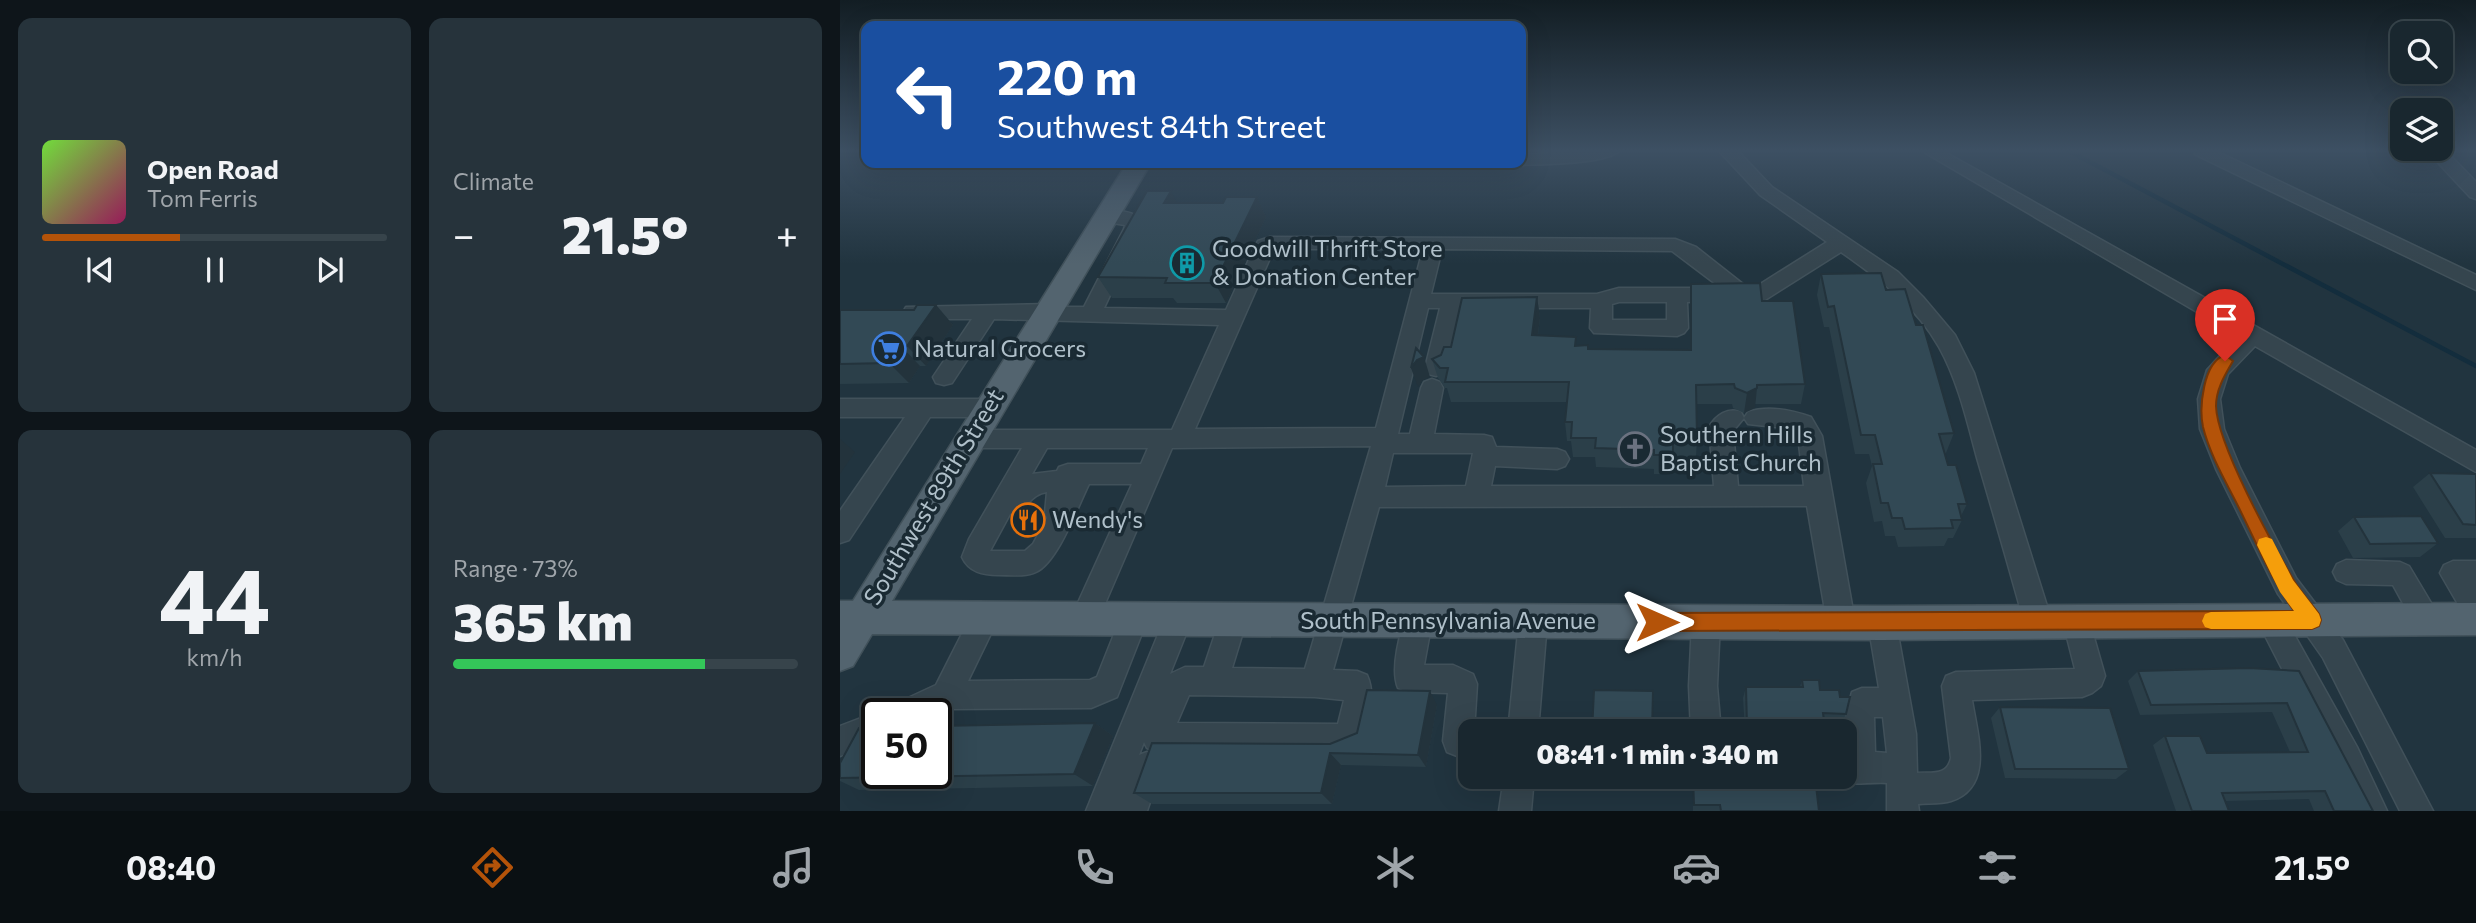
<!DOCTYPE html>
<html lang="en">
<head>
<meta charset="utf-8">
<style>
  body { margin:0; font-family:Commissioner,sans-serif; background:#26333b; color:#f1f3f6; height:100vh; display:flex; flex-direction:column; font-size:26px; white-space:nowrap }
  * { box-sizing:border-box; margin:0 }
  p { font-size:23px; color:#9fa5aa }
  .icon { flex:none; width:38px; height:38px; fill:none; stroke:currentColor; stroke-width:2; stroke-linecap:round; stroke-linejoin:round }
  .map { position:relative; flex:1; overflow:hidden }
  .side { display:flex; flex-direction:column; gap:18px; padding:18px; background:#0e151a; width:840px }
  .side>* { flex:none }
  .guide { position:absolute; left:21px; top:21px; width:665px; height:147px; border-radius:14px; box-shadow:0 7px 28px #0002,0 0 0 2px #37444b; background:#1a4fa0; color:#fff; overflow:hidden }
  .fabs { position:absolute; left:1550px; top:21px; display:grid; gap:14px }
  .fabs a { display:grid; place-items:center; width:63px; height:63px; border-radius:14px; background:#19272f; box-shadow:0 7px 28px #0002,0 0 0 2px #37444b; font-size:35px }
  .speed { position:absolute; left:21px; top:698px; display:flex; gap:14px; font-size:35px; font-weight:700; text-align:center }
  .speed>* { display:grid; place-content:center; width:91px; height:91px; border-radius:50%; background:#19272f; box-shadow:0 7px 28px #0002,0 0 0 2px #37444b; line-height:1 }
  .speed .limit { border:4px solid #111; border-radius:10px; background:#fff; color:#111 }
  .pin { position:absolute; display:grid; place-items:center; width:60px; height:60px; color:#fff; margin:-72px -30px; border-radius:50% 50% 50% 0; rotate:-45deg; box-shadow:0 0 7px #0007 }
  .pin .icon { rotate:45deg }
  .me { position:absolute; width:77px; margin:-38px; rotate:90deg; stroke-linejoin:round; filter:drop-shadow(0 0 5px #0008) }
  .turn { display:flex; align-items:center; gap:24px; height:147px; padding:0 21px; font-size:32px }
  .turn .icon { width:91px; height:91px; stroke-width:2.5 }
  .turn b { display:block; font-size:49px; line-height:60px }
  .big { font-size:52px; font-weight:800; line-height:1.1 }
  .side .tile { flex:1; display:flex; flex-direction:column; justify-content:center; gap:10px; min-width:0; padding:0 24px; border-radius:14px; background:#26333b }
  .side .dial { align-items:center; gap:0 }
  .dial b { font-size:91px; line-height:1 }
  .song { display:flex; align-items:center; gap:21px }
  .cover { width:84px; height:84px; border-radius:10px; background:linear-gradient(135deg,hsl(100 70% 55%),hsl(330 70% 35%)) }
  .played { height:7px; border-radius:4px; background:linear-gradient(90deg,#b45309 40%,#37444b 40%) }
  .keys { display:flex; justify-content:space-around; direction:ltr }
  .heat { display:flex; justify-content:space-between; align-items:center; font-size:38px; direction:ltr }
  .charge { height:10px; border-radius:5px; background:linear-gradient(90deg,#34c759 73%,#37444b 0) }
  .side .tiles { flex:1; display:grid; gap:18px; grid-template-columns:repeat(2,1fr) }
  .trip { position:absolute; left:618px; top:719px; width:399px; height:70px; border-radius:14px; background:#19272f; box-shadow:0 7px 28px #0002,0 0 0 2px #37444b; font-weight:800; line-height:70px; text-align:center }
  .tabs { display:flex; height:112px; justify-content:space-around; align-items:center; background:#0a1013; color:#9fa5aa }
  .tabs .icon { width:49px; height:49px }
  .tabs .on { color:#b45309 }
  .tabs b { font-size:32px; color:#f1f3f6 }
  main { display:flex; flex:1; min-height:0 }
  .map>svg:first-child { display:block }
</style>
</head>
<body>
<main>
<section class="side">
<div class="tiles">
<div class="tile">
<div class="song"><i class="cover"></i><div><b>Open Road</b><p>Tom Ferris</p></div></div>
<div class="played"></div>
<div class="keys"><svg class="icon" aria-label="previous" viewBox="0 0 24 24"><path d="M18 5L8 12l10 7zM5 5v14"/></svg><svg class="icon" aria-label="pause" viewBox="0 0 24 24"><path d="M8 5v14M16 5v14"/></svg><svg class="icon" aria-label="next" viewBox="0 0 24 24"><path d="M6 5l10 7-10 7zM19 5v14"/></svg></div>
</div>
<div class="tile"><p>Climate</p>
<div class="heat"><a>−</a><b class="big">21.5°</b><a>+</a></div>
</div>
<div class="tile dial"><b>44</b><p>km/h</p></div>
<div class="tile"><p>Range · 73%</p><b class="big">365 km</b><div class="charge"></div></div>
</div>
</section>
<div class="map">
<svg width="1636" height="811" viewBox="0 0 1636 811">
  <rect width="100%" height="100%" fill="#21343f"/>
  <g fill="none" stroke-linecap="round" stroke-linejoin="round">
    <path stroke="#132d3d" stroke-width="4.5" d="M1229,151L1636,366"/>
    <defs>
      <path id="minor" d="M735,151H779C767,164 701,164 681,165L674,163H681V155Z
        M879,151H898L932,187L1058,272L1083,297L1115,335L1134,373L1212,622L1208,631L1198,635L1188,631L1184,622C1169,567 1153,513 1137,458C1127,421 1118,381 1099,347C1076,306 1038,278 1001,252L925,300L847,302L848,328L844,333L837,336L754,333L750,328L751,308H621L607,368L604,374L596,376L588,374L585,368L600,308H588L558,434H570L581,388L584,382L592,379L600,382L603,388L594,434L644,435L652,437L656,447L717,449L725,452L729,459L725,466L717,469L655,466L651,486H874L869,427C876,415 888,407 901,412L904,418L908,412C929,405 951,410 971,417L982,436L1015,622L1011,631L1001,635L991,631L987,622L967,506L539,507L493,670L517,671L527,675C537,697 529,723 520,744L501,754L317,753L307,748L304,742L299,755L307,752L318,756L322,767L307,811H246L328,610L338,606L348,610L352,619L330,674L345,667H364L383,610L393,606L403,610L407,619L392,668L465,669L531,446L332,448L255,627L245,631L235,627L231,618L292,484H249C238,506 218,562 196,572C186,577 170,575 158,575C143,575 129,572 122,557L129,539L182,448H129L121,446L117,439L121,432L129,430H332L379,325L154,319L112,383L104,385L96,383L93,377L132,319H73L66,317L63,312L66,307L210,304L218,307H244L284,229L285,225L260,221L258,217L260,213C275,209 296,210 304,223L264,308L386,310L415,246L418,241L430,237L835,239L856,247L908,288H914L987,242L920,195ZM434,249H583L536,428L355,429ZM602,249L832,251L881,288H779L757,294H591ZM779,302H827V320H772V304ZM904,418L908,424L955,429L958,436L964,486H898L893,431ZM207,448H308L301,464H228L219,467L217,471L192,474ZM553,453H633L626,486L545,487ZM207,492L205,513L207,518L193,544L185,551H150L170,514C186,512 190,494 207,492ZM349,695L475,697L504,700L498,724L337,723Z
        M1082,151H1103L1636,450V472L1415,346L1388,374L1380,399L1384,429L1400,468L1456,578L1503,640L1593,811H1560L1483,658L1438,594L1376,469L1360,429L1358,399L1367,370L1398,336Z
        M1353,151H1376L1636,275V290L1356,155Z
        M1587,151H1606L1636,182V199L1630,197Z
        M0,399H148L156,402L159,408L156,414L148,417H90L9,540L0,543V511L65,417H0Z
        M1506,560L1560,562L1569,566L1600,618L1596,627L1586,631L1576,627L1553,585L1506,584L1497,580L1493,572L1497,564Z
        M1613,561H1636V621L1626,618L1600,573L1604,565Z
        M145,604L155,608L159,617L128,681L250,680L257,677L284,609L294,605L304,609L308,618L277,697L251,708L107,709L96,714H50L55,704L96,685L135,608Z
        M1431,607L1441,611L1517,747L1547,811H1515L1417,620L1421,611Z
        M578,608L588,612L592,621L584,665H613L633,674L637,684L634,732H630V761L607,752L603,741L608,693L568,692L558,688C550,669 560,631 568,612Z
        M693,609L703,613L707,622L698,732H668L679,622L683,613Z
        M866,609L876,613L880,622L877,686L881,732H851L849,686L852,622L856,613Z
        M1237,609L1247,613L1265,676L1261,686L1252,693L1242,697L1132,700C1137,733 1155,787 1111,801C1101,804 1089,803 1078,804L1079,811H1047V783C1030,782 1006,786 993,781L992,777H1004V721L1012,692L1022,688H1039L1028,623L1032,614L1042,610L1052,614L1056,623L1076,734L1077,773C1093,772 1107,776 1111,758L1102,686L1106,676L1116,672L1235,669L1223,622L1227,613ZM1034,717H1043L1047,753L1035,752Z
        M37,712L41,714H37V742L0,756V726Z
        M664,777H694L691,811H659Z"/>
      <path id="major" d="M287,163H311L52,601L1042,606L1636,603V635L1042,640L32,634L13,666L0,671V601H13Z"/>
    </defs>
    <use href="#minor" stroke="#41515a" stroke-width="3"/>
    <use href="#major" stroke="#41515a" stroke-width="3"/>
    <use href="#minor" fill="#35454e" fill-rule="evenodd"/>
    <use href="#major" fill="#53646f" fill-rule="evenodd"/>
  </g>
  <path fill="#2b3f49" d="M417,197L426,217L386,303H337L333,298H272L258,277L337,203H383Z
    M981,274L1046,290L1076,325L1114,433L1106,453H1105L1108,465L1127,504L1121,516L1122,520L1113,538H1108L1104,546L1058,547L1055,536H1045L1042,521L1034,522L1026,483L1032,466L1029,454H1015L989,327H984L977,295Z
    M851,284L922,301L965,384L961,404H915V408L904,413L893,408L892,404H856L857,438L856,457H833L832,474H814V469L756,467L755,457H733L731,441H727L725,422L727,402H611L607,388H605L598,378L592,359L601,355L697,297L700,318L698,335L737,346L748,345L749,349L850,350Z
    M96,305L113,325L86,366H80L69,383L0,384V310H74Z
    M1590,473L1636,474V538H1605L1573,487Z
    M1514,517L1598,543L1580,557L1513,558L1498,531Z
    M1298,671H1459L1533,811H1474L1469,799L1385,801L1389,811H1336L1313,745L1325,736L1367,753L1450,752L1432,712L1300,715L1288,681Z
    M962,680L980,690L1000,697L1006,714L1001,725L984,724L985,728L983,732H905L903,698L906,687H960Z
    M597,705L586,767L501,765L492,804H312L294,793L490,744Z
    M1160,707L1289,769L1276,779L1165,778L1151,718Z
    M255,723L273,736L253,786L19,790L0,781V763Z
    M853,777L979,811H853Z"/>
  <path fill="#23333c" d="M331,191L341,211L324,203Z
    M417,197L426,217L386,303L375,283Z
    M697,297L700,318L695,355L692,335Z
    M96,305L113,325L86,366L67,346Z
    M61,346L80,366L69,383L49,363Z
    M584,357L590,377L583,380L578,387L571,368L577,360Z
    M917,388L915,408L904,413L907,393Z
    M0,439L15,452L0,474Z
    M590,691L597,705L586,767L578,755Z
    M255,723L273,736L253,786L234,774Z
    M490,753L501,765L492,804L481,793Z"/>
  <path fill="#324955" stroke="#23333c" stroke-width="2" d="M307,191H331L324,203H383L386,197H417L375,283H325L327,278L258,277Z
    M1041,273L1046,290L1065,289L1076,325H1083L1114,433L1099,434L1108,465H1116L1127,504H1118L1122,520H1111L1113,528L1065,529L1062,518H1052L1048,503H1041L1033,464H1042L1035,435H1021L994,306L988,307L981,274Z
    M920,283L922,301H953L965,384L917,385V388L907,393L895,388L894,384L856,385L857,438H833V455H814V450L755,448L756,438H731L732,422H725L729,382H605L608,368H600L592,359L601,355L604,347H611L622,298L697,297L692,335L736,337L735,346L748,345V349L851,350V284Z
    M77,305H96L67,346H61L49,363L0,364V310H74Z
    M576,348L584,357L577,360L571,368Z
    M1590,473L1636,474V525L1623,524Z
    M1581,516L1598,543L1530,544L1514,517Z
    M1409,668L1459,671L1533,811H1494L1485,791L1382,793L1389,811H1352L1325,736H1360L1367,753L1468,752L1447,703L1311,705L1298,671Z
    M962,680H979L980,690H999L1000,697H1010L1006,714L983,713L985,728L907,727L906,687H963Z
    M527,690L590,691L578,755L490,753L481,793H294L312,743L490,744L517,733Z
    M754,690L813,691L812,732H752Z
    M1160,707L1270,708L1289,769H1175Z
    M255,723L234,774L0,778V763L19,728L37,727V774H96V726Z
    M853,777H975L979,811H881L880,805H854Z"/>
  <linearGradient id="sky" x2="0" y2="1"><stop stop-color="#121d23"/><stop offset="0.57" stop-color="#3d5063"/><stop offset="1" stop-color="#3d5063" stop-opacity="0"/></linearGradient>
  <rect width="1636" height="264" fill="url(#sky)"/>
  <path fill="#b45309" stroke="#753606" stroke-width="2" d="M1385,355L1393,361C1385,375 1376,389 1376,406C1377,444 1432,543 1453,579C1460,591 1470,602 1479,614L1481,620L1479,626L1472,629L817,631L810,628L807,622L810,616L817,613L1454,611C1431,579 1416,542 1398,506C1386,482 1370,455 1363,427C1359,408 1363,362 1385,355Z"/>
  <path fill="#f59e0b" d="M1426,537L1432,539L1453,580L1479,614L1481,620L1479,626L1472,629H1371L1365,627L1362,621L1365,614L1371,612L1454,611L1440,592L1417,545L1419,539Z"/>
  <defs>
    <symbol id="building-ring" viewBox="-11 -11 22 22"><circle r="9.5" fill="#1a2a33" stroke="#0f9aa8" stroke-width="1.5"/><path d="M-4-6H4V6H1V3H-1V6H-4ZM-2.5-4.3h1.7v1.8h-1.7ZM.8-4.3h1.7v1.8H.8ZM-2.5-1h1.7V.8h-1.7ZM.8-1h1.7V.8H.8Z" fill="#0f9aa8"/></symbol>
    <symbol id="supermarket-ring" viewBox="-11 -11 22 22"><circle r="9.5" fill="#1a2a33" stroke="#3f7fe0" stroke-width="1.5"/><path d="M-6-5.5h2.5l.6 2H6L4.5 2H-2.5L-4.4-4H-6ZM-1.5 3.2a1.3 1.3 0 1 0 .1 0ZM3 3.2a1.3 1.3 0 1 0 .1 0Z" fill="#3f7fe0"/></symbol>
    <symbol id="church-ring" viewBox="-11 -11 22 22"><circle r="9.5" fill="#1a2a33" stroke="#6b7280" stroke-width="1.5"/><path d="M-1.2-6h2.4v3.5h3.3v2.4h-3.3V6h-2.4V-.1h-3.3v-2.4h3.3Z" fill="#6b7280"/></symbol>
    <symbol id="restaurant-ring" viewBox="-11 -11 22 22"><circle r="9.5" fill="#1a2a33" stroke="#e8710a" stroke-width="1.5"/><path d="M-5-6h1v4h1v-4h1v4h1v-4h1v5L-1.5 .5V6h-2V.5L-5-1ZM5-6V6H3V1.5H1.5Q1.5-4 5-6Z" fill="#e8710a"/></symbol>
  </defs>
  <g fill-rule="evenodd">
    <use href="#building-ring" x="328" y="244" width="38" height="38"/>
    <use href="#supermarket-ring" x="30" y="330" width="38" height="38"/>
    <use href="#church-ring" x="776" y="430" width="38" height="38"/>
    <use href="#restaurant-ring" x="169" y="501" width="38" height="38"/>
  </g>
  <g text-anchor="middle" stroke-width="7" stroke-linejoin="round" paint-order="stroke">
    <g font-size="24" fill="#b0c0ca" stroke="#1a2a33" text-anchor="start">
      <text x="372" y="257">Goodwill Thrift Store<tspan x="372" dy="28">&amp; Donation Center</tspan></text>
      <text x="74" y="357">Natural Grocers</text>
      <text x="820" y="443">Southern Hills<tspan x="820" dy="28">Baptist Church</tspan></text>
      <text x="212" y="528">Wendy's</text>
    </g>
    <g font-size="24" fill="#b0c0ca" stroke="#1a2a33">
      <text transform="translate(94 497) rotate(-59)" y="8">Southwest 89th Street</text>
      <text x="608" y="629">South Pennsylvania Avenue</text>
    </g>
  </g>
</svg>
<div class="fabs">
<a><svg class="icon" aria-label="search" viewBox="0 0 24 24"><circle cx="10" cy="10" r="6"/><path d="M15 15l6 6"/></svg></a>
<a><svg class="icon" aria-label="layers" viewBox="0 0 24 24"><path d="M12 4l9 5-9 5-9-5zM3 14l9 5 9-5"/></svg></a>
</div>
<div class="speed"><div class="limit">50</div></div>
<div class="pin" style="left:1385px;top:361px;background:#d93025"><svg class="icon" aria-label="arrive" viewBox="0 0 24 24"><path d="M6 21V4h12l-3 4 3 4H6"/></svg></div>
<svg class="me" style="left:817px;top:622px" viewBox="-20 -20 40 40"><path d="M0-17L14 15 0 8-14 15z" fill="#b45309" stroke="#fff" stroke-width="4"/></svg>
<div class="trip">08:41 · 1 min · 340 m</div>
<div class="guide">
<div class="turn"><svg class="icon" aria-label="left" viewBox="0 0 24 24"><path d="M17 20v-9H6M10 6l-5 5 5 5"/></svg><div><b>220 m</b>Southwest 84th Street</div></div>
</div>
</div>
</main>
<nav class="tabs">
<b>08:40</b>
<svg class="icon on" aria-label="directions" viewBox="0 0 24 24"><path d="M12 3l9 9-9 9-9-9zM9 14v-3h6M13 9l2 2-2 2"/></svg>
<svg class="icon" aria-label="music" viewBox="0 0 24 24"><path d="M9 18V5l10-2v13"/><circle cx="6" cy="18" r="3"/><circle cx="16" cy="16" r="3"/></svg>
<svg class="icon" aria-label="phone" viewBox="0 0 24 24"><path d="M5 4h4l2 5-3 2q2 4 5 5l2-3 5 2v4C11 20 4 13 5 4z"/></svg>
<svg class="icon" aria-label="climate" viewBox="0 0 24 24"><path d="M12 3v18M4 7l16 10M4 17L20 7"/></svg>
<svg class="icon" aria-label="car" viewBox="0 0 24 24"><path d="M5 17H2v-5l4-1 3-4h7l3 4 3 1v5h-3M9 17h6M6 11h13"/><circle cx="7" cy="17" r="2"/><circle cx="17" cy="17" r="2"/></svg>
<svg class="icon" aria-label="filters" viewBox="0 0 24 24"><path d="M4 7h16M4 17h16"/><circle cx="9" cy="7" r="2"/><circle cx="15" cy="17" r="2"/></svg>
<b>21.5°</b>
</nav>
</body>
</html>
